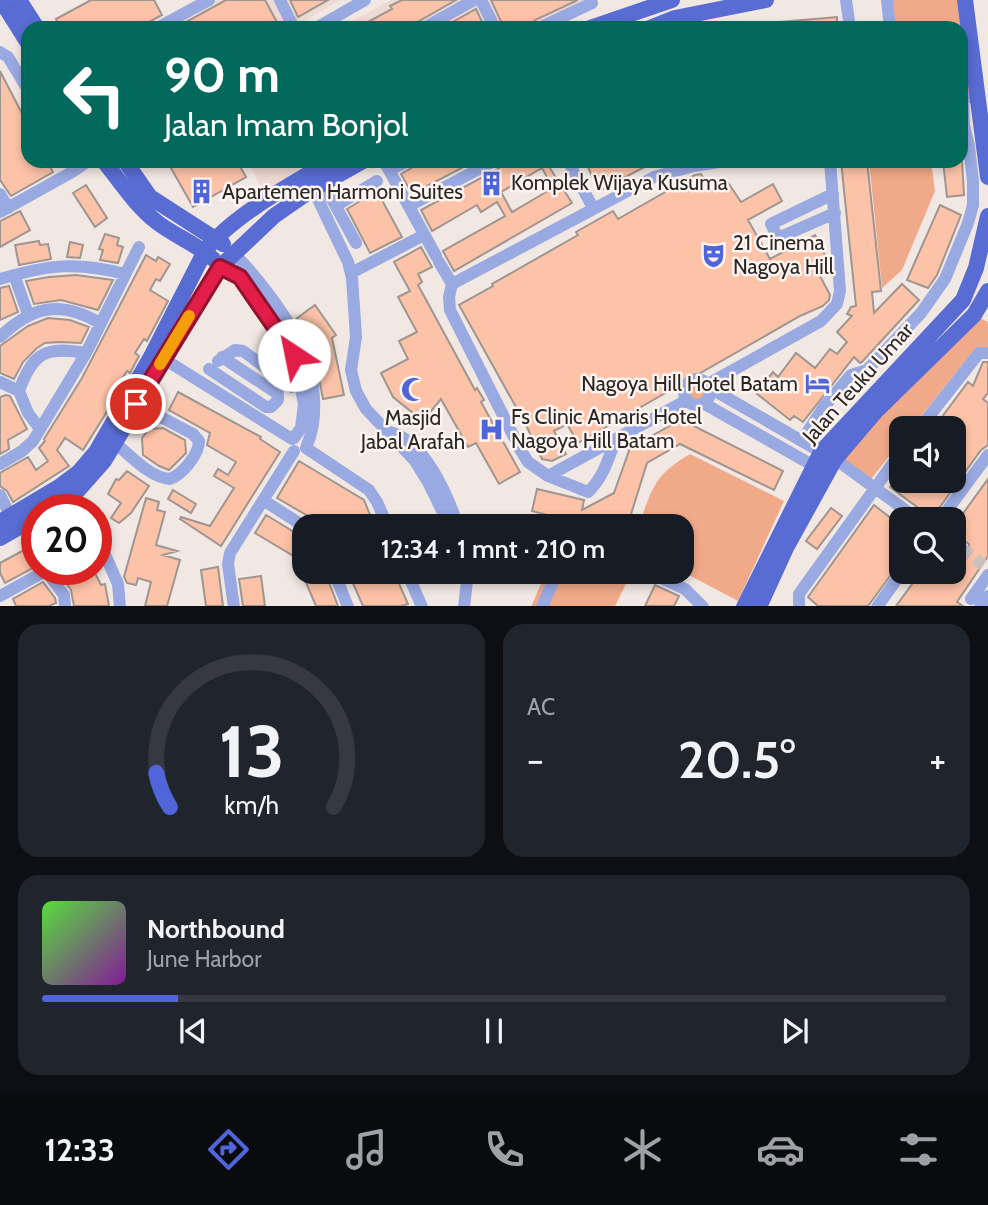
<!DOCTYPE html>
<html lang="id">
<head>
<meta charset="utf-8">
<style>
  body { margin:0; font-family:Cabin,sans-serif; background:#20242c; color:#f1f3f6; height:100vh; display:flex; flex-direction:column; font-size:26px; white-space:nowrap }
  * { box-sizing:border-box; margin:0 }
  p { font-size:23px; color:#9ea1a6 }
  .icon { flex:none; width:38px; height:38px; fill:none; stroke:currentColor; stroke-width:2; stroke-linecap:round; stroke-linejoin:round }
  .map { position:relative; height:606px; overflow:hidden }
  .sheet { display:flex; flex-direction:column; gap:18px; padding:18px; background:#0d0f14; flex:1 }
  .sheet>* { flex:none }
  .hud { position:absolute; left:21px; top:21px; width:947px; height:147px; border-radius:21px; box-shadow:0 4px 10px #0003; background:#00695c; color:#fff; overflow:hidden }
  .controls { position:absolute; left:889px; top:416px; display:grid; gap:14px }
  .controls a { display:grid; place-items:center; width:77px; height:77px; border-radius:14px; background:#171b24; box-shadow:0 4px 10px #0003; font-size:35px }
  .speed { position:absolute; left:21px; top:494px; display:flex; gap:14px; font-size:35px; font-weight:700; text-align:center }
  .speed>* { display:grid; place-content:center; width:91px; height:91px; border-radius:50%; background:#171b24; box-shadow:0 4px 10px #0003; line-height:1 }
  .speed .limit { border:10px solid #d22; background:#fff; color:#111 }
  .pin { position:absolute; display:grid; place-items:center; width:60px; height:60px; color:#fff; margin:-30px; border:4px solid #fff; border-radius:50%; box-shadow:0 2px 7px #0007 }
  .me { position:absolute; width:77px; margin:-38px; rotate:326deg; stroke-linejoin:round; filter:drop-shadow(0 0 5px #0008) }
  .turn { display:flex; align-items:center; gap:24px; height:147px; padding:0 28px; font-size:32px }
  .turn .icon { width:91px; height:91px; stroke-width:2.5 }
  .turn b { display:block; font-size:49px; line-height:60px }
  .big { font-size:52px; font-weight:600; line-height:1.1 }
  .sheet .widget { flex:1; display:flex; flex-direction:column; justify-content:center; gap:10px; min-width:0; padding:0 24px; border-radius:21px; background:#20242c }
  .sheet .dial { align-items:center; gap:0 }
  .dial svg { height:182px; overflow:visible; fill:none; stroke:#363941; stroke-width:7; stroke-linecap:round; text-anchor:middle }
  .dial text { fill:#f1f3f6; stroke:none }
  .song { display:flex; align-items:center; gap:21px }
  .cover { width:84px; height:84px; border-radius:10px; background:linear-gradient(135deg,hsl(110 70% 55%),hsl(290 70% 35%)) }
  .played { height:7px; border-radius:4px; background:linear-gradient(90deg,#5165db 15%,#363941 15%) }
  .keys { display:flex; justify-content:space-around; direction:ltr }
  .heat { display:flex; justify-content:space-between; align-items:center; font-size:38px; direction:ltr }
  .sheet .tiles { flex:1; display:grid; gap:18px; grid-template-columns:1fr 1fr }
  .widget:last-child { grid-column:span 2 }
  .trip { position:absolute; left:292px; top:514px; width:402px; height:70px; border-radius:21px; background:#171b24; box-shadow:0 4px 10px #0003; font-weight:600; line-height:70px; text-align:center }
  .tabs { display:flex; height:112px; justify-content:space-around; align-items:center; background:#090b0e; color:#9ea1a6 }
  .tabs .icon { width:49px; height:49px }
  .tabs .current { color:#5165db }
  .tabs b { font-size:32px; color:#f1f3f6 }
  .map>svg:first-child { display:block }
</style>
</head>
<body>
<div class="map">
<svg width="988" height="607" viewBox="0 0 988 607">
  <rect width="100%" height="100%" fill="#f2e8e3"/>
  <path fill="#eddad2" d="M213,0H341L292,28H165Z
    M391,0H585L549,28H340Z
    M247,161H319L265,193Z"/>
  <path fill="#f0aa89" d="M889,0H973L982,92L961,94V28H891Z
    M869,161H931L935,191L902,270L882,288Z
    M974,315L988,322V349L973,351L911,429H901V441L868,483L835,459Z
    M684 391a13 13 0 1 1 26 0a13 13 0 1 1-26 0Z
    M690,454L784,501L738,601L683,572L682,527H638C653,488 652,477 690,454Z
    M546,572H632L615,606L531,607Z"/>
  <path fill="#fdc3a8" stroke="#9f9591" stroke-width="2" fill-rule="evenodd" d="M91,0H154L162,15L138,28H60L56,19Z
    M226,0H265L280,28H189L186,22Z
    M290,0H328L298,17Z
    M402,0H456L407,28H357L392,9L390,6Z
    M491,0H578L535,20L528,28H504Z
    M476,9L485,28H442Z
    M837,17V28H769V23Z
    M0,71L28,125V161H47L53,172L11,196L0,180Z
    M167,161H237L246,177L193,207Z
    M424,161H475L412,194L401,174Z
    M507,161H556L548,165L572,203L454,271L443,251L505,216L497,202L481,212L477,205L432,231L421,210L498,169ZM542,168L553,188L512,212L501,192Z
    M585,161H656L599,191Z
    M841,161H867L881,291L872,292L874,313L902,284L919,300L862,362L860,363L854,357L803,422L794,416L790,420L756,393L773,372L778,377L796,353L815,368L830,349L837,354L847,342L837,332L852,316L847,314L851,307L856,306Z
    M943,161H962L964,195L947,197Z
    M701,174L711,191L727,181L741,202L773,184L782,201L748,220L770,259L815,235L829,263L830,271L820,276L830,295L829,300L823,306L800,316L578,443L567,424L554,431L566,454L552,461L542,459L526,425L459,305L493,286L492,284L578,235L576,232L613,211L618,219L695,175Z
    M86,185L107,218L95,227L73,193Z
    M377,191L402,237L370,253L347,209Z
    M940,205L961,215L937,275L928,288L907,280Z
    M20,211L30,230L0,247V221Z
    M105,234L119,238L117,245L123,247L118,263L100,260L103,250L99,249Z
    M39,241L40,245L48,244L51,259L19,265L15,245Z
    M70,242L83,245L80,258L67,257Z
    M421,247L432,267L418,274L422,282L418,285L475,390L477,388L484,400L481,402L520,472L499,484L476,443L468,447L441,399L423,421L393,397L381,373L408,359L399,341L417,332L398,297L410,291L394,262Z
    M146,255L156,261L158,257L170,264L160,281L156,279L150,290L168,301L147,341L144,339L135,353L139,356L130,373L127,371L114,391L118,394L83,450L65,438L57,450L69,466L13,502L7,491L0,486V473L28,457L36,470L48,461L39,448L45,441L44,439L82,378Z
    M76,275L113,280L98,310L61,300L34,304L26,281L49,277Z
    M9,286L18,312L0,320V288Z
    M315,305L336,335L332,338L344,395L323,399L313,348L296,319Z
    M48,318L70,320L89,327L81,343L60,342L45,343L37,348L23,362L14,379L0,373V346L28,326Z
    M983,362H988V393L983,399L988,403V445L981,450L932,518L890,487L901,472V481H954V429H933L968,382L973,386Z
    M178,392L261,437L260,439L280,452L221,546L180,519L181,517L210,526L234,488L214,476L218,469L228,475L236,462L207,445L210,433L169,410Z
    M6,395L10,396L27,429L8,440L9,449L0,454V397Z
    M675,423L692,425L783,471L774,490L680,444L647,463L627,527H593L532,511L537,489L584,500L582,510L614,493L630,448Z
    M163,428L185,440L186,453L169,470L159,466L143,455L142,438L149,429Z
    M299,461L364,500L375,527H327L277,498Z
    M127,471L149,486L131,513L119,523L111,518L121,503L108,494L116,479L119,480Z
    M988,479V556L957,602L963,606H896L921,572H954V554L962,557L968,553L969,544L954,535V526Z
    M173,490L196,504L191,513L168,499Z
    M146,498L159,502L157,510L165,512L156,545L177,551L163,555L180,560L167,606H145L151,582L138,578L136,585L127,583L124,577Z
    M874,505L901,526V561L868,606H818L808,597Z
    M831,508L842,516L817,549L806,541Z
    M266,515L304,538V572H325L338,606H316L295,557L255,533Z
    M37,543V566L5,583L0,573V563Z
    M218,567L223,606H206L201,570Z
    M67,569H93L101,585L105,584L109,606H74L71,590L59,573Z
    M348,572H394L408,604L401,606H363Z
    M261,576L265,606H243L239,579Z
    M43,582L55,598L56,603L49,606H16L13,599Z
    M655,585L679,596L674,606H645Z"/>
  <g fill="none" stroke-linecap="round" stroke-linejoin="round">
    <path stroke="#cac1bd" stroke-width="12" stroke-dasharray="12 6" stroke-linecap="butt" d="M961,548L983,565"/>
    <path stroke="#99a9e1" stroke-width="12" d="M280,0L294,28
      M481,0L495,28
      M846,0L850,28
      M887,0L890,28
      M157,28L209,0
      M316,28L365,0
      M424,28L474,0
      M539,28L592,3
      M0,52L8,57L28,90
      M384,161L436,256
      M568,161L593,208
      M389,170L408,161
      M323,183L356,243
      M313,189L348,262L352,278L356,337L351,370L356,391L366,409L415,461L428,482L445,517L459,527
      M0,194L8,208
      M833,194L771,224L778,238L835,213
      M337,205L377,181
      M409,206L494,161
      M0,212L72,172L88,161
      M233,253C255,273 291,322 303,349C315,377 319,418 307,445
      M439,262L452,284
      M220,267L240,277L294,355L304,404L301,428L294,438
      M351,273L424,235
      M14,275L28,314
      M0,279C48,265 76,261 125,274
      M0,337C32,306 60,300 100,323
      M164,359L292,439
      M218,361L235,350L243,351L292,387
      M209,369L266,407H271L278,400V394L222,357
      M684 392a13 13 0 1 1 26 0a13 13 0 1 1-26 0Z
      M0,382L19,391
      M708,384L821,321L837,304L840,291L830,161
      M710,388L821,452
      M687,400L548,476L528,462L520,449L450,310L449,297L452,284L654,177L694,166L725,161
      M703,403L814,466
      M40,429L28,413L19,391C33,352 46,346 86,353
      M919,429L979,353H988
      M390,432C424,440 447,494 457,523
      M803,439L823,408L851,375L867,370L921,313L945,279L968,223L973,205V182L969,146L964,126L963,99L977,95
      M115,443C131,456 149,477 170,479C183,474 199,454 199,441L193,434L136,404
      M306,448L369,490L377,502L388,527
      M835,459L919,520
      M0,464L22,451L33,441L86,353L139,247
      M548,476L588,492C603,478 608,460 615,441
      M0,495L10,515
      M73,496L81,509
      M263,500L305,527
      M940,520L988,455
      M96,534L118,584L120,607
      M954,544L961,548
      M46,571L64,595L65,607
      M334,572L348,607
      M407,572L422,607
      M648,572L685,589L703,607
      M0,596L49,569
      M971,599L988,575
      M234,607L228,564L230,553L294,451
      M464,607L468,572
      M542,607L557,572
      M799,607V594L901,452
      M877,607L902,572
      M980,607L988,596"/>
    <path stroke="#586cd3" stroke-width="16" d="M1,0L28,43
      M19,0L37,28
      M965,0L988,177
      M590,28L672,0
      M650,28L675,18L766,0
      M104,161C121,183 136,206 158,223C175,236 197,244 213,259
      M125,161L150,197L223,244
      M50,509L73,496L104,461L220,267L274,216L313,189L363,161
      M0,522L59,487L79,472L96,452L152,355L205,251C233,215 292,184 331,161
      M0,538L37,517
      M744,607L821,452L963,300L976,268L988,216
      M759,607L786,548L835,459L876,411L974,315L988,291"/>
  </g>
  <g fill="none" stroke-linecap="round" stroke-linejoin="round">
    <defs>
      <path id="route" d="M136,404L220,267L240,277L294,355"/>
    </defs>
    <use href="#route" stroke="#92132f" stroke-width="18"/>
    <use href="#route" stroke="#e11d48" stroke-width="12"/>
    <path stroke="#f59e0b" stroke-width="12" d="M160,364L189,316"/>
  </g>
  <defs>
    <symbol id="building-bare" viewBox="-9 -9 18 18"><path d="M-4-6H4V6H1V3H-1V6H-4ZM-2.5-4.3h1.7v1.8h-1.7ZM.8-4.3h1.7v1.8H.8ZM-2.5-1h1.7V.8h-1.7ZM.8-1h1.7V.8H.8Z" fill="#5165db" stroke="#fef5f2" stroke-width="2.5" paint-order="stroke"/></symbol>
    <symbol id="theatre-bare" viewBox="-9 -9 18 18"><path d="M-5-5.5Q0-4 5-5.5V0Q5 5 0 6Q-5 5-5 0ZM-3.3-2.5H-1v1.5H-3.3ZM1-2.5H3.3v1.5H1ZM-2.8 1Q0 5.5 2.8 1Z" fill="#5165db" stroke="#fef5f2" stroke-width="2.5" paint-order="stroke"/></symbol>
    <symbol id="hotel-bare" viewBox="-9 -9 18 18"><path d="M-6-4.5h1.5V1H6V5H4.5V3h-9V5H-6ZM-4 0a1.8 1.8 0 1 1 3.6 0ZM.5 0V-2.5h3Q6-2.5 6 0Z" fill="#5165db" stroke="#fef5f2" stroke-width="2.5" paint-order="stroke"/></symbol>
    <symbol id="mosque-bare" viewBox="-9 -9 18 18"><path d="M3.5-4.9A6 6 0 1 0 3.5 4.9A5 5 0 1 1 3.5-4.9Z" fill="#5165db" stroke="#fef5f2" stroke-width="2.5" paint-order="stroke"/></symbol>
    <symbol id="hospital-bare" viewBox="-9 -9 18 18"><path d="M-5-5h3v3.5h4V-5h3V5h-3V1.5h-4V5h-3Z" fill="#5165db" stroke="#fef5f2" stroke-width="2.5" paint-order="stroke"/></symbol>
  </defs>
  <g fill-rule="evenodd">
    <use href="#building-bare" x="474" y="166" width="35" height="35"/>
    <use href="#building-bare" x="184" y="174" width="35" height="35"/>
    <use href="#theatre-bare" x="696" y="238" width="35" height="35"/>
    <use href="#hotel-bare" x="800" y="366" width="35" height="35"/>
    <use href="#mosque-bare" x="396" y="372" width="35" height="35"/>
    <use href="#hospital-bare" x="474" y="412" width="35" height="35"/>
  </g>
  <g text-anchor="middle" stroke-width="5" stroke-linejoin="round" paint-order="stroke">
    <g font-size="21" fill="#2a2624" stroke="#fef5f2" text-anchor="start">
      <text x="511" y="190">Komplek Wijaya Kusuma</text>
      <text x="222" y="199">Apartemen Harmoni Suites</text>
      <text x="733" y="250">21 Cinema<tspan x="733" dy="24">Nagoya Hill</tspan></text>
      <text x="798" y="391" text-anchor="end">Nagoya Hill Hotel Batam</text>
      <text x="511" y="424">Fs Clinic Amaris Hotel<tspan x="511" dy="24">Nagoya Hill Batam</tspan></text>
      <text x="413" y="425" text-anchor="middle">Masjid<tspan x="413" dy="24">Jabal Arafah</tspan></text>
    </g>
    <g font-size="21" fill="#2a2624" stroke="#fef5f2">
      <text transform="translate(858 383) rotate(-48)" y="7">Jalan Teuku Umar</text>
    </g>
  </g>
</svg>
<div class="controls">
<a><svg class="icon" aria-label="sound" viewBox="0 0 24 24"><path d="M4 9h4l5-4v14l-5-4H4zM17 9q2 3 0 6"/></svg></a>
<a><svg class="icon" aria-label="search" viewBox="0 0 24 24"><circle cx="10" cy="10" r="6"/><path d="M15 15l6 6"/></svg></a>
</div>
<div class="speed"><div class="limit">20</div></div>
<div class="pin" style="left:136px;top:404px;background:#d93025"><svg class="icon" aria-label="arrive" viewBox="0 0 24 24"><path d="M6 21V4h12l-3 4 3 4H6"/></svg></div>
<svg class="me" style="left:294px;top:355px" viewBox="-20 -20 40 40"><circle r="19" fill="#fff"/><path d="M0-13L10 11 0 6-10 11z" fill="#e11d48"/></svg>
<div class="trip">12:34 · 1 mnt · 210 m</div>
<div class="hud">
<div class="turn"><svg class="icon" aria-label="left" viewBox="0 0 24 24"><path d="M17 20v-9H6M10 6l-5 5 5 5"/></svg><div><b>90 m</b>Jalan Imam Bonjol</div></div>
</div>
</div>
<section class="sheet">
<div class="tiles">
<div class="widget dial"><svg viewBox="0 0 100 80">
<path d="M14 69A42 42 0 1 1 86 69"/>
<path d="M14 69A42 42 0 0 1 8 54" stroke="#5165db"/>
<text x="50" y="56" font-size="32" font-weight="700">13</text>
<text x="50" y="72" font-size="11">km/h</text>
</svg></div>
<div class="widget"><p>AC</p>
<div class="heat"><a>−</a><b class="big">20.5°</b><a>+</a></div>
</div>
<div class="widget">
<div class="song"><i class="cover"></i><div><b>Northbound</b><p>June Harbor</p></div></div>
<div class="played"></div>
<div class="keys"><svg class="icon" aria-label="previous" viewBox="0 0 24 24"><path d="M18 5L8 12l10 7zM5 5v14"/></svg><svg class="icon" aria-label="pause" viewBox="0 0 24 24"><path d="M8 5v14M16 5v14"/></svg><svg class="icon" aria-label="next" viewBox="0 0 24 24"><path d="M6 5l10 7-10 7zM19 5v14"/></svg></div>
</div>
</div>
</section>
<nav class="tabs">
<b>12:33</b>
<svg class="icon current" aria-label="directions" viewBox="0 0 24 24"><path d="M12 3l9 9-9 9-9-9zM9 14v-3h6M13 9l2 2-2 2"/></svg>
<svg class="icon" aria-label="music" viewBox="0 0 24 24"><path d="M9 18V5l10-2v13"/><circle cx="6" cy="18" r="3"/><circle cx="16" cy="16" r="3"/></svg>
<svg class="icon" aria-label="phone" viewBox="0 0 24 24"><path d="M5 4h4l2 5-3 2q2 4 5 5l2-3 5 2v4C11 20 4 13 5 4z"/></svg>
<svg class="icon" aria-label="climate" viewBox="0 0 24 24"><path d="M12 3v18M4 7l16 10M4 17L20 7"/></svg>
<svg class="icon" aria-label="car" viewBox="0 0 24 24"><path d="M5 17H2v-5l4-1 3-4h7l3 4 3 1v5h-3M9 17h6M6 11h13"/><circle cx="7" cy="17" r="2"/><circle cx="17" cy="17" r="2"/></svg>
<svg class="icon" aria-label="filters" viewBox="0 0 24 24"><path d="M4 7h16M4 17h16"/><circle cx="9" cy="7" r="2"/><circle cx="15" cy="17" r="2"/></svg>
</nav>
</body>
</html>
